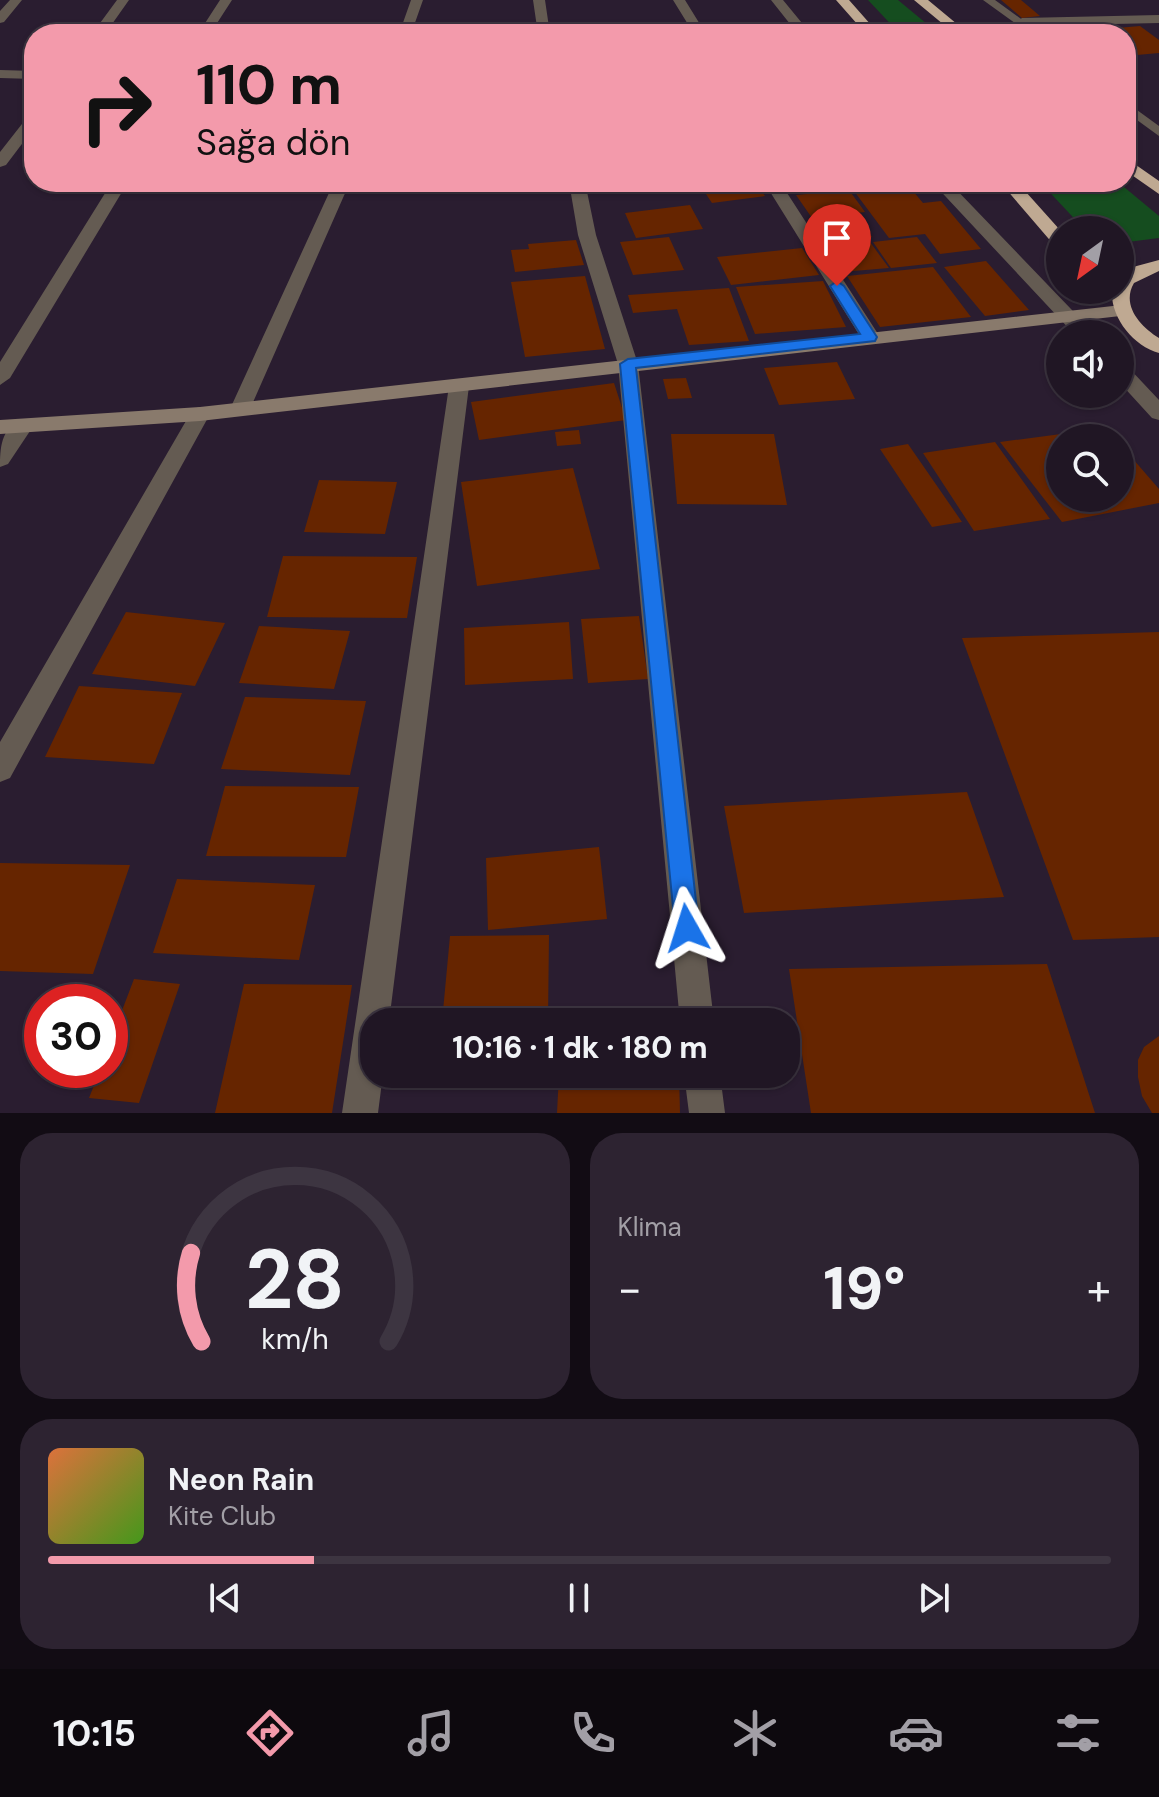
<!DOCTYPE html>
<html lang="tr">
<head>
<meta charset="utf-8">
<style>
  body { margin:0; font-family:"DM Sans",sans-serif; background:#2d2331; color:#f1f3f6; height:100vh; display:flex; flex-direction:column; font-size:30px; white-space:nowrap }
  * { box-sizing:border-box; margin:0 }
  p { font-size:26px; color:#a29fa6 }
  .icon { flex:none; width:44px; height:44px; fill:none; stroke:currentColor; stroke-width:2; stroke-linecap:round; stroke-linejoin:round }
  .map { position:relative; height:1113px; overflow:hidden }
  .sheet { display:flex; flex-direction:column; gap:20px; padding:20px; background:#120c14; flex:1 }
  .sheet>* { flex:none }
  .top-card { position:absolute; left:24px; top:24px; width:1112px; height:168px; border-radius:32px; box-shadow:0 2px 6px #0004,0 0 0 2px #3d3541; background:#f39aab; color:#111; overflow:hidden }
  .needle { width:52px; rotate:213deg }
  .buttons { position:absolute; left:1046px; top:216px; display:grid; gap:16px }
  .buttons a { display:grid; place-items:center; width:88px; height:88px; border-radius:50%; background:#201624; box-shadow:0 2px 6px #0004,0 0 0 2px #3d3541; font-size:40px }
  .speed { position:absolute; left:24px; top:984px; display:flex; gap:16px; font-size:40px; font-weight:700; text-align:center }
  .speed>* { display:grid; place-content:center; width:104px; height:104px; border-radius:50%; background:#201624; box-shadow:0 2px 6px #0004,0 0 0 2px #3d3541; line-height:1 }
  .speed .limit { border:12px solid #d22; background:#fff; color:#111 }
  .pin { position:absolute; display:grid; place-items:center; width:68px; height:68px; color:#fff; margin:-82px -34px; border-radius:50% 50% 50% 0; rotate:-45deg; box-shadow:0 0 8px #0007 }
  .pin .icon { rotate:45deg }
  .me { position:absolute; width:88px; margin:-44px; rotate:354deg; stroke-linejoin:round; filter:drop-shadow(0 0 6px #0008) }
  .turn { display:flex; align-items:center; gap:28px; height:168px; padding:0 40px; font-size:36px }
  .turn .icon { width:104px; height:104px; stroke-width:2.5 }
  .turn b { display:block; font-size:56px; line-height:68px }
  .big { font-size:60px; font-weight:800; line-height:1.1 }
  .sheet .tile { flex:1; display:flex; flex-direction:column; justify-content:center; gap:12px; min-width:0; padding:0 28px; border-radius:32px; background:#2d2331 }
  .sheet .dial { align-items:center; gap:0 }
  .dial svg { height:208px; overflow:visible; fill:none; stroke:#3d3541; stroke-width:7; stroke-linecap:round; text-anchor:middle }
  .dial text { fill:#f1f3f6; stroke:none }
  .song { display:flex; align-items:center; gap:24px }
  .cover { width:96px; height:96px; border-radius:12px; background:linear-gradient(135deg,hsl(20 70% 55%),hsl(100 70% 35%)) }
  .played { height:8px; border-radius:4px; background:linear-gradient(90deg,#f39aab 25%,#3d3541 25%) }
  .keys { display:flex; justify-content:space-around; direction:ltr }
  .heat { display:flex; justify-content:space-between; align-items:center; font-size:44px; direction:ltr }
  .sheet .tiles { flex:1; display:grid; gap:20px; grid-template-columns:1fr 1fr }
  .tile:last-child { grid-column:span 2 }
  .trip { position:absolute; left:360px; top:1008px; width:440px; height:80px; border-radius:32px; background:#201624; box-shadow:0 2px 6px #0004,0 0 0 2px #3d3541; font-weight:800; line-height:80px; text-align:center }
  .menu { display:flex; height:128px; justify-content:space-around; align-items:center; background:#0d090e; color:#a29fa6 }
  .menu .icon { width:56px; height:56px }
  .menu .selected { color:#f39aab }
  .menu b { font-size:36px; color:#f1f3f6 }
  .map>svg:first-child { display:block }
</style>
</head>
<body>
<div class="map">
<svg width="1159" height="1113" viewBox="0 0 1159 1113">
  <rect width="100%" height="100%" fill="#2a1d30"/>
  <path fill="#154d1f" d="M868,0H898L939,34H900Z
    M1040,182H1118L1159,216V238L1120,243V230H1085Z"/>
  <path fill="#662500" d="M1001,0H1021L1040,16L1022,18Z
    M1140,26L1159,40V53L1126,56V34H1087L1083,31Z
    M698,182H755L765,196L712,203Z
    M908,185L923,203L941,201L981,249L940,254L925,234L889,238L854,191Z
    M849,190L865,212L812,218L796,195Z
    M690,205L703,229L636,238L625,213Z
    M856,217L872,237L839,241L825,221Z
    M669,237L684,270L633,275L620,242Z
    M917,237L937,263L891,268L873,242Z
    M576,240L584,265L515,272L511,250L529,249L528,244Z
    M870,242L889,268L842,272L826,246Z
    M802,248L819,275L731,285L717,257Z
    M986,261L1029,310L985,316L944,267Z
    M933,267L971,317L880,327L847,276Z
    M585,276L605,349L525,357L511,282Z
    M823,281L846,327L755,334L736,287Z
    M729,288L749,341L689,345L677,309L633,313L628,295Z
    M837,362L855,399L779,405L764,368Z
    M686,378L692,398L668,399L663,379Z
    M614,383L626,420L479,440L471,402Z
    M1106,428L1115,438H1060V498H1120V444L1159,489V503L1062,522L1000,442Z
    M579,430L581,444L557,446L555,432Z
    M671,434H774L787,505L677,504Z
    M995,442L1050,519L974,531L923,453Z
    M908,444L962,522L932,527L880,449Z
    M573,468L600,569L477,586L461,482Z
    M319,480L397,482L385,534L304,532Z
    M283,556L417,557L407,618L267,617Z
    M126,612L225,623L195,686L92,674Z
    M639,616L648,679L588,683L581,619Z
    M569,622L573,679L465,685L464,628Z
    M259,626L350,631L334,689L239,683Z
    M1159,632V937L1073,940L962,638Z
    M79,686L182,693L154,764L45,757Z
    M245,697L366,701L350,775L221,769Z
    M225,786L359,787L346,857L206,856Z
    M967,792L1004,897L744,913L724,806Z
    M599,847L607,919L488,930L486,858Z
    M0,863L130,865L93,974L0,971Z
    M177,879L315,885L299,960L153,953Z
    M549,935L548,1022H442L450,936Z
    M1047,964L1095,1113H811L789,969Z
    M134,979L180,984L139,1103L89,1098L100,1070H110V1042Z
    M244,984L352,985L332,1113H215Z
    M1159,1036V1113H1152L1142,1096L1138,1077V1060L1144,1047Z
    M559,1074H679L680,1113H557Z"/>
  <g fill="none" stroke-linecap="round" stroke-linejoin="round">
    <path fill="#645b52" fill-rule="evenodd" d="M983,0H995L1042,34H1030Z
      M1126,102L1159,126V136L1126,112Z"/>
    <path fill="#645b52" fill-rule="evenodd" d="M10,0H22L4,22L0,23V11Z
      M117,0H129L105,34H92Z
      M220,0H232L210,34H198Z
      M411,0H423L411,34H399Z
      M533,0H545L550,34H538Z
      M673,0H685L706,34H694Z
      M771,0H783L811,34H798Z
      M1159,15V23L1022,26L1016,22L1022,18Z
      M0,70L34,71V79L0,78Z
      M34,114V128L6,165L0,167V152L29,115Z
      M112,182H128L10,378L0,385V362Z
      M334,182H350L250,409L240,416L233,414L230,409Z
      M569,182H585L596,235L638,364L714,1022H680L618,364L578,235Z
      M764,182H780L880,337L877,341H863Z
      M932,182H949L1095,334H1074Z
      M1120,365L1127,366L1159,400V420L1152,418L1120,383Z
      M459,379L469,386L389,1022H374V1074H383L378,1113H342L449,386Z
      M200,407L207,409L210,414L10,778L0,782V742L190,414L193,409Z
      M21,421L29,423L32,428L8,464L0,467C0,449 1,427 21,421Z
      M684,1074H720L725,1113H689Z"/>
    <path fill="#897a6c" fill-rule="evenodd" d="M1122,305L1129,307L1131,311L1129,315L200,421L0,434V420L200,407Z"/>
    <path fill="#bfa992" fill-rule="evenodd" d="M836,0H849L879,34H866Z
      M914,0H928L969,34H955Z
      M1126,158L1159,181V194L1126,171Z
      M1000,182H1017L1060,230V246L1054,245Z
      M1159,260V271L1134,283C1121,305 1140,326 1159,338V353C1133,346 1110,317 1112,290H1120L1121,275L1133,267Z"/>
  </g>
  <path fill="#1a73e8" stroke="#114b97" stroke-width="2" d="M837,281L844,286L877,337L875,341L636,368L699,928L696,937L687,940L678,937L675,928L620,364L628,359L860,334L830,286Z"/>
</svg>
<div class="buttons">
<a><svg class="needle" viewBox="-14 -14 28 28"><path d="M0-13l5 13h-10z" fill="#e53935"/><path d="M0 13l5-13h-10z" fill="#a29fa6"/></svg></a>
<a><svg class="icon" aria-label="sound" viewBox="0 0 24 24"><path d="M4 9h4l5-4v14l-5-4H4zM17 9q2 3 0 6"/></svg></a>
<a><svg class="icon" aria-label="search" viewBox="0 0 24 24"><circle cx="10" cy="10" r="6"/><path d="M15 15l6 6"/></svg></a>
</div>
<div class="speed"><div class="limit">30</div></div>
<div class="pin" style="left:837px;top:286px;background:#d93025"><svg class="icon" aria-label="arrive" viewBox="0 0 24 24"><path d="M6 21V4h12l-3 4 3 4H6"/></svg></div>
<svg class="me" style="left:687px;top:928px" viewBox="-20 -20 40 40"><path d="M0-17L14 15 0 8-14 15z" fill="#1a73e8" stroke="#fff" stroke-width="4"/></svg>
<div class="trip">10:16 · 1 dk · 180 m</div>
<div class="top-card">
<div class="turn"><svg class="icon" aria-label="right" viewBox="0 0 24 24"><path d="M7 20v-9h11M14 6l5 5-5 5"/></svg><div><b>110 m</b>Sağa dön</div></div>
</div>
</div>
<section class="sheet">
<div class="tiles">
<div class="tile dial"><svg viewBox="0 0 100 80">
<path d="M14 69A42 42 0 1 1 86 69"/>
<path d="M14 69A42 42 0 0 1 10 35" stroke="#f39aab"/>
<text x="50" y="56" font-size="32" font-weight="700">28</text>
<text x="50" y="72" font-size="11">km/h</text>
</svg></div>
<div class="tile"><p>Klima</p>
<div class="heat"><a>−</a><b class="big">19°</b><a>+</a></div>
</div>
<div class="tile">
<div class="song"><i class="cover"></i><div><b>Neon Rain</b><p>Kite Club</p></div></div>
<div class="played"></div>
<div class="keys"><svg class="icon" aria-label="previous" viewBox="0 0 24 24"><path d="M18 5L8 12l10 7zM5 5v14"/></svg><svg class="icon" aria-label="pause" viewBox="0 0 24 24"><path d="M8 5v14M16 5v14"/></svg><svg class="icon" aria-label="next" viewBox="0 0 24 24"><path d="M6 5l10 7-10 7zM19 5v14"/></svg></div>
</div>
</div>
</section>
<nav class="menu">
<b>10:15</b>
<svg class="icon selected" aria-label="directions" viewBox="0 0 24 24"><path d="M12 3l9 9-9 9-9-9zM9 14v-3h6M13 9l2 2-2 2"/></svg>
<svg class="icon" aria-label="music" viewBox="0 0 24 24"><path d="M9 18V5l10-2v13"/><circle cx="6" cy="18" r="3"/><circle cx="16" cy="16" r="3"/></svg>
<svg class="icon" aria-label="phone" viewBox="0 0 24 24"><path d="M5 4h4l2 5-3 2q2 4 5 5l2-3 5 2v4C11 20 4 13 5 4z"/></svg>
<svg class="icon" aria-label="climate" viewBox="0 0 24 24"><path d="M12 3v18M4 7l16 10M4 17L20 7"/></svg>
<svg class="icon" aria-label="car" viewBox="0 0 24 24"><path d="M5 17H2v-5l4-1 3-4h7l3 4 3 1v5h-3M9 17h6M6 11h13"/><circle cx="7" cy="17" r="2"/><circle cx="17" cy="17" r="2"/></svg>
<svg class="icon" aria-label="filters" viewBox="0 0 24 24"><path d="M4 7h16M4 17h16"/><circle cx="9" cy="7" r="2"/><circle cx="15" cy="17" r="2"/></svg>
</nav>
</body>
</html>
